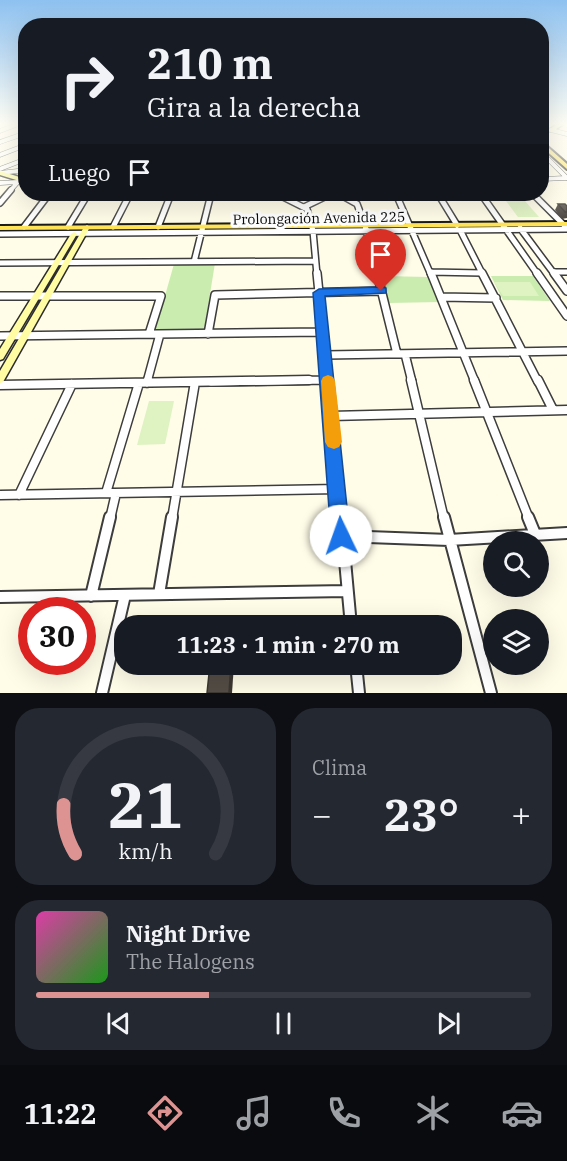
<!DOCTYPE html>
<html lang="es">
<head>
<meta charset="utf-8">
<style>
  body { margin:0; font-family:"IBM Plex Serif",serif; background:#242831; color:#f1f3f6; height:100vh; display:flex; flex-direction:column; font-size:22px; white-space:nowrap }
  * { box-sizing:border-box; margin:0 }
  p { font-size:20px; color:#9ea1a6 }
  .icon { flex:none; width:33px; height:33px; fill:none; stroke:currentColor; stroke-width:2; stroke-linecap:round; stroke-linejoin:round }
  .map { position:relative; height:693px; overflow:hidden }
  .details { display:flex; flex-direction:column; gap:15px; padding:15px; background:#0d0f14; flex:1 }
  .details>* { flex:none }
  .banner { position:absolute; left:18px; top:18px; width:531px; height:183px; border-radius:24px; box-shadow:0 6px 24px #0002; background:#171b24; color:#f1f3f6; overflow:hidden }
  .tools { position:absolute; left:483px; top:531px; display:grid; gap:12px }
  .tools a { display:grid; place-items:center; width:66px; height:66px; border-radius:50%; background:#171b24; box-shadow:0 6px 24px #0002; font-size:30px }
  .speed { position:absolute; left:18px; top:597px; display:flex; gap:12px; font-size:30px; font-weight:700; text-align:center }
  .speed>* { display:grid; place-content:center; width:78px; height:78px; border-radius:50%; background:#171b24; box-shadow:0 6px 24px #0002; line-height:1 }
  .speed .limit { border:9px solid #d22; background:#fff; color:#111 }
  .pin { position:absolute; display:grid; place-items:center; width:51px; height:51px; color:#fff; margin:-62px -26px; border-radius:50% 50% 50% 0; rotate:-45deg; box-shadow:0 0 6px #0007 }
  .pin .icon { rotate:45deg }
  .me { position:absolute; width:66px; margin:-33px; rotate:357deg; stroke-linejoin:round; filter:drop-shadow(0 0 4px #0008) }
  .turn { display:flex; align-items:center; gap:21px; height:126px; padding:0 30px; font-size:27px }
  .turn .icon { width:78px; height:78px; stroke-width:2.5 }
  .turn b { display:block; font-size:42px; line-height:51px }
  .then { display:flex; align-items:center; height:57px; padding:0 30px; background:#0003; gap:12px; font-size:22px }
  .big { font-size:45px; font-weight:700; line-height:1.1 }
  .details .tile { flex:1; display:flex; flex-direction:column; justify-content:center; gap:9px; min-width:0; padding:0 21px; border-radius:24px; background:#242831 }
  .details .dial { align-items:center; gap:0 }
  .dial svg { height:156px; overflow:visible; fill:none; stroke:#363941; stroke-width:7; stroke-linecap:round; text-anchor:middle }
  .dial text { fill:#f1f3f6; stroke:none }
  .song { display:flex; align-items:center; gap:18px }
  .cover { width:72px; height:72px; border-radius:9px; background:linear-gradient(135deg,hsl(320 70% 55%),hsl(120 70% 35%)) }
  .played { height:6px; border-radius:3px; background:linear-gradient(90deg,#dd9392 35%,#363941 35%) }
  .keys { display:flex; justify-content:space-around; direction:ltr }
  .heat { display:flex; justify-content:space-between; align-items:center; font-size:33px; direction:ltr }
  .details .tiles { flex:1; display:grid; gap:15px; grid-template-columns:1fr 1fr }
  .tile:last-child { grid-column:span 2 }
  .trip { position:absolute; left:114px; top:615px; width:348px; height:60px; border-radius:24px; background:#171b24; box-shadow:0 6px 24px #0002; font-weight:700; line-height:60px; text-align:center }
  .menu { display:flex; height:96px; justify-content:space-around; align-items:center; background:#090b0e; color:#9ea1a6 }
  .menu .icon { width:42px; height:42px }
  .menu .selected { color:#dd9392 }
  .menu b { font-size:27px; color:#f1f3f6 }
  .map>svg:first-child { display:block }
</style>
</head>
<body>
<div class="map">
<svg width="567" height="693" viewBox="0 0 567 693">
  <rect width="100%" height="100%" fill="#fffce8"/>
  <path fill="#caecaf" d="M215,263L204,331H155L174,264Z
    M382,276L428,277L440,302L388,303Z
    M491,276H533L550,301L503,300Z"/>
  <path fill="#def3c1" d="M506,201H525L539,217H518Z
    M494,282H530L539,296H503Z
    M149,401H174L165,444L137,445Z"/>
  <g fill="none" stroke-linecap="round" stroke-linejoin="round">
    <defs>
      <path id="street-far4" d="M551,130L567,134
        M0,131L16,125
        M0,142L26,133
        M542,153L567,178
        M0,155L26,145
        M0,169L26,159
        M0,173L26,170
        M542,179L566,178
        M0,183L18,182
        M10,191L18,182"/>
      <path id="street-far3" d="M277,194L307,209L313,231L317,275
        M339,194L357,204L365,225L377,275
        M396,194L431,275
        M438,194L457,225
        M481,194L538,275
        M533,194L567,228
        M352,200L364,194
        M0,203L11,190
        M304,207L331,194
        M24,227L49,194
        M68,227L88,194
        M113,227L130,194
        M158,227L171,194
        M520,228L555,275
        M460,230L483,275
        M0,234L567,229
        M194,262L211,194
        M0,263L315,261
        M430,272L482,273
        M553,272H567"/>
      <path id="street-far2" d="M317,273L328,382
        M377,273L397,354
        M431,273L475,382
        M482,273L538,382
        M537,273L567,316
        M554,273L567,291
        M0,296H161L149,334
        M441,297L496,298
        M208,334L215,295L381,291
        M0,336L323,332
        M405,354L412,382
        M326,355L567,351
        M147,382L160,334
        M211,382L328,380"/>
      <path id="street-far1" d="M327,380L341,519
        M411,380L444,519
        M474,380L529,519
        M538,380L553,410
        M147,383L148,380
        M0,385L309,380
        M331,416L567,410
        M106,493L139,383
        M0,495L338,489
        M19,495L72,384
        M110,519L116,493
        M172,519L195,382"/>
      <path id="street" d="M341,517L351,626
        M444,517L491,693
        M528,517L535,534
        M341,536L449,540L567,533
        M159,594L172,517
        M91,596L110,517
        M0,597L347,591
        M356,664L359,693
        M102,693L125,595"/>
      <path id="secondary" d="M556,125H562L553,131L542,132V130L550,129Z
        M0,171L26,179V183L0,175Z
        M87,225L90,227L3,382L0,383V371L84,227Z
        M74,232L77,234L3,359L0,360V349L71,234Z"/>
      <path id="primary" d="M542,142L567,164V169L542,147Z
        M567,222V226L0,230V226Z"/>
    </defs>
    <use href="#street-far4" stroke="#3d3d3d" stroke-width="5"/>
    <use href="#street-far3" stroke="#3d3d3d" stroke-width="8"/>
    <use href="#street-far2" stroke="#3d3d3d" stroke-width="10"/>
    <use href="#street-far1" stroke="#3d3d3d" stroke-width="11"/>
    <use href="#street" stroke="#3d3d3d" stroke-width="14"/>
    <use href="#secondary" stroke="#2c2c2c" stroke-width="3"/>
    <use href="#primary" stroke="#1b1b1b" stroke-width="4"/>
    <use href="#street-far4" stroke="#fff" stroke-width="4"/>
    <use href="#street-far3" stroke="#fff" stroke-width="5"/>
    <use href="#street-far2" stroke="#fff" stroke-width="7"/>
    <use href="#street-far1" stroke="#fff" stroke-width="8"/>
    <use href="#street" stroke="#fff" stroke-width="10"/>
    <use href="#secondary" fill="#fffca3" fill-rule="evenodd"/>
    <use href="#primary" fill="#ffe458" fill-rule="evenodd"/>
  </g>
  <path fill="#48423c" d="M558,204L567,206V218L562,219L555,210Z"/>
  <path fill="#3b3631" d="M231,664H234L232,693H229Z"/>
  <path fill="#544d46" stroke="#3b3631" stroke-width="1.5" d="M558,204H565L567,206V212H565Z
    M210,664H231L229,693H207Z"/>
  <linearGradient id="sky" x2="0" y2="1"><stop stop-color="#8ec1f0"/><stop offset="0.56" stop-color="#fffef5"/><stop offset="1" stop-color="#fffef5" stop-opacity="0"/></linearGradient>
  <rect width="567" height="222" fill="url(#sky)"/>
  <path fill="#1a73e8" stroke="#114b97" stroke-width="1.5" d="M381,287L386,288V293L325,296L350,536L348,543L341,546L334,543L331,536L313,293L319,289Z"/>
  <path fill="#f59e0b" d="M328,375L333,377L335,381L342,442L339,447L334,449L328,447L325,442L321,381L323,377Z"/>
  <g text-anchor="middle" stroke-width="6" stroke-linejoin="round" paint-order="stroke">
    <g font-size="14" fill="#0a0a0a" stroke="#fff">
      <text transform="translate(319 218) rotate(-1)" y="5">Prolongación Avenida 225</text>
    </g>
  </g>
</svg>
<div class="tools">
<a><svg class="icon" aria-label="search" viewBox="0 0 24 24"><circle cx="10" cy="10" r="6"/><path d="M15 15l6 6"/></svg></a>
<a><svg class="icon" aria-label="layers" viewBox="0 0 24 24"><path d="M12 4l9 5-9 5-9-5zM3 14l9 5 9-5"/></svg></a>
</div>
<div class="speed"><div class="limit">30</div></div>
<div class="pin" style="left:381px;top:291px;background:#d93025"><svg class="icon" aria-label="arrive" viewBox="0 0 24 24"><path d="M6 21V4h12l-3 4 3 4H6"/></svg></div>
<svg class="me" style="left:341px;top:536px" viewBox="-20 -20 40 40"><circle r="19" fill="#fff"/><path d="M0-13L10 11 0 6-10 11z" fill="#1a73e8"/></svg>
<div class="trip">11:23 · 1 min · 270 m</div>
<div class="banner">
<div class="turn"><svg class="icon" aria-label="right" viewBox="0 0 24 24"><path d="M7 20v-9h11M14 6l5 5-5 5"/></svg><div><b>210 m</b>Gira a la derecha</div></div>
<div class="then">Luego<svg class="icon" aria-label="arrive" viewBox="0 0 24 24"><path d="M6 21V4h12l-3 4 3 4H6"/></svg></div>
</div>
</div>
<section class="details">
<div class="tiles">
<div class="tile dial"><svg viewBox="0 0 100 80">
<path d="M14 69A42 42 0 1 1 86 69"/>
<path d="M14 69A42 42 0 0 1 8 44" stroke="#dd9392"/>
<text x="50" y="56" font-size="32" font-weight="700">21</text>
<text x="50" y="72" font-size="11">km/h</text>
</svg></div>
<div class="tile"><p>Clima</p>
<div class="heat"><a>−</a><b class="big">23°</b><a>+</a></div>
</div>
<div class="tile">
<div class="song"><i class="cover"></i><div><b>Night Drive</b><p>The Halogens</p></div></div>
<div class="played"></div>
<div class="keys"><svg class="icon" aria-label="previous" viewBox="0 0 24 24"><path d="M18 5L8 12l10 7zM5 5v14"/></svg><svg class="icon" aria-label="pause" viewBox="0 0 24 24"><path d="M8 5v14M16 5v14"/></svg><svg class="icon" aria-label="next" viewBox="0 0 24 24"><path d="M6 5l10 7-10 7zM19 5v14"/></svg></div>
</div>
</div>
</section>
<nav class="menu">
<b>11:22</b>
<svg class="icon selected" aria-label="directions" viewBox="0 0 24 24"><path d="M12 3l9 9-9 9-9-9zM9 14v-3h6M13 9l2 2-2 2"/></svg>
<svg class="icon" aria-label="music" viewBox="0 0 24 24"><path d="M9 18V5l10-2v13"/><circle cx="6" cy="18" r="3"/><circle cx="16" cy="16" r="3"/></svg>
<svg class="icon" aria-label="phone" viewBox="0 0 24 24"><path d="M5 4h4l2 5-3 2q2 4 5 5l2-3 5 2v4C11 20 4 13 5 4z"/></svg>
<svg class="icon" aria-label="climate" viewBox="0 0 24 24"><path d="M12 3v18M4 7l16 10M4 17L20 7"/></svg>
<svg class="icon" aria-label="car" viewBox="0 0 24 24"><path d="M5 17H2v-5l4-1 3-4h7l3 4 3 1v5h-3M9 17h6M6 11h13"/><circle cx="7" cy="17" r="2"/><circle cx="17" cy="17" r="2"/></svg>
</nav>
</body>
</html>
